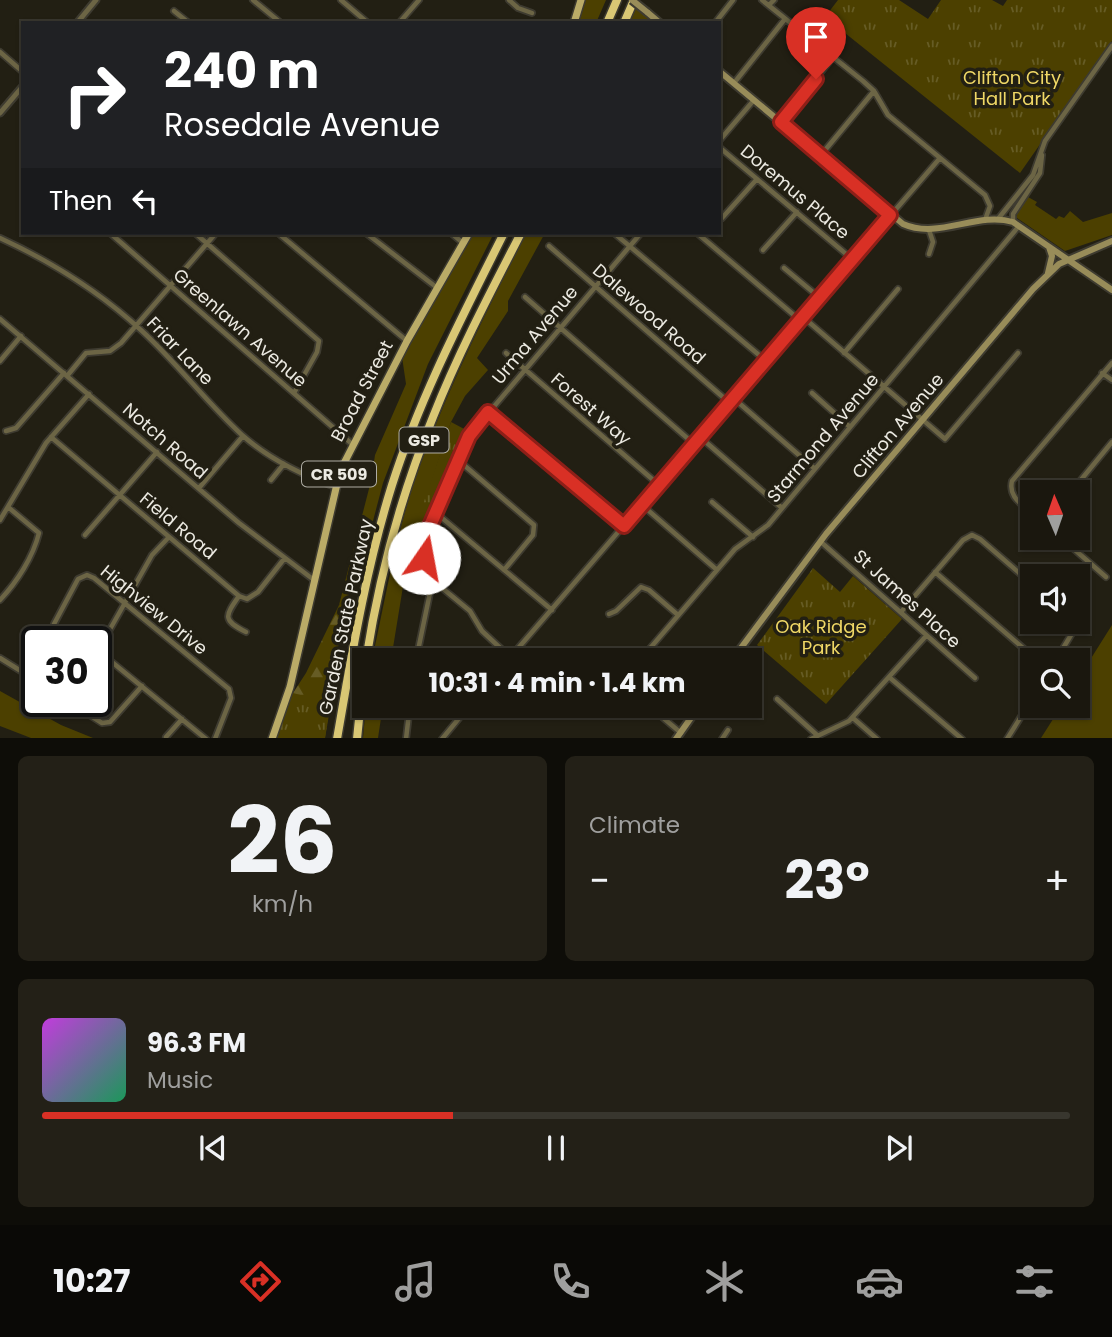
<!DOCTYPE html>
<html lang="en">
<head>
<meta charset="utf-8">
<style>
  body { margin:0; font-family:Poppins,sans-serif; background:#232017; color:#f1f3f6; height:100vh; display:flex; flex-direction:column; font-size:26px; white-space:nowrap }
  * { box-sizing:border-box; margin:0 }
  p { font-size:23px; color:#9f9f9e }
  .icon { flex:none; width:38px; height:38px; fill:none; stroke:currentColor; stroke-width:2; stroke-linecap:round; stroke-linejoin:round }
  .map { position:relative; height:738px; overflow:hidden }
  .details { display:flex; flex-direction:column; gap:18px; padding:18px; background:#0e0d08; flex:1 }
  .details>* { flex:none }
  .guide { position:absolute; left:21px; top:21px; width:700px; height:214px; border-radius:0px; box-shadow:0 2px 5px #0004,0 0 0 2px #38362e; background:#202124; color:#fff; overflow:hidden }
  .needle { width:46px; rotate:358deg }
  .controls { position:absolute; left:1020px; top:480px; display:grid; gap:14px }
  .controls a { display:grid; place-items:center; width:70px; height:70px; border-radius:0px; background:#1a170e; box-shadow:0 2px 5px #0004,0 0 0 2px #38362e; font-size:35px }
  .speed { position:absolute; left:21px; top:626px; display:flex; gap:14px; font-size:35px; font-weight:700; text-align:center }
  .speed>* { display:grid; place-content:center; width:91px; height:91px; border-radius:50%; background:#1a170e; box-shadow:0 2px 5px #0004,0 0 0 2px #38362e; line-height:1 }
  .speed .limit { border:4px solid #111; border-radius:10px; background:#fff; color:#111 }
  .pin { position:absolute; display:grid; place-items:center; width:60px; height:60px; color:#fff; margin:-72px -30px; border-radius:50% 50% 50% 0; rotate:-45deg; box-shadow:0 0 7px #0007 }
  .pin .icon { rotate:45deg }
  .me { position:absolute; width:77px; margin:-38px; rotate:12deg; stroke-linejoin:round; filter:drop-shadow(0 0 5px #0008) }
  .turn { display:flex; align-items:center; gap:24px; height:147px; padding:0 28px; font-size:32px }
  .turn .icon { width:91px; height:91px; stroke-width:2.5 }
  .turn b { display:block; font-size:49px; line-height:60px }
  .then { display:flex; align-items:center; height:66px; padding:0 28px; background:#0003; gap:14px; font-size:26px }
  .big { font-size:52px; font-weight:700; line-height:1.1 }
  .details .card { flex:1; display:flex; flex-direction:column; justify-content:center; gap:10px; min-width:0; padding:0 24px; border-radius:10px; background:#232017 }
  .details .dial { align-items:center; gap:0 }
  .dial b { font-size:91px; line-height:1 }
  .song { display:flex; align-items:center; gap:21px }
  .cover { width:84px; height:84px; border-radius:10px; background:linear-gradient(135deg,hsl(290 70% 55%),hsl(150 70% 35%)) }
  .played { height:7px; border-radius:4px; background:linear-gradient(90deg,#d93025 40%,#38362e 40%) }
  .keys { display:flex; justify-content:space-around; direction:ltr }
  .heat { display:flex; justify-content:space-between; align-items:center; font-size:38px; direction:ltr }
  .details .tiles { flex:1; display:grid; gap:18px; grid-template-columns:1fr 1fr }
  .card:last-child { grid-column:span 2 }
  .trip { position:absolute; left:352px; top:648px; width:410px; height:70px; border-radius:0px; background:#1a170e; box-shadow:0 2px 5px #0004,0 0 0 2px #38362e; font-weight:700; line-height:70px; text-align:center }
  .tabs { display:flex; height:112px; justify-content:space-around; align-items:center; background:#0a0906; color:#9f9f9e }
  .tabs .icon { width:49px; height:49px }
  .tabs .selected { color:#d93025 }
  .tabs b { font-size:32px; color:#f1f3f6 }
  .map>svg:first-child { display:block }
</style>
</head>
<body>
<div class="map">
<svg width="1112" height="739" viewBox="0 0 1112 739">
  <defs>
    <pattern id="forest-firs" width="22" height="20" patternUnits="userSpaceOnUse" patternTransform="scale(1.75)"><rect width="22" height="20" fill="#4c4000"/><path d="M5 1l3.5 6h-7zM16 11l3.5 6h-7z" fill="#665c25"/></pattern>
    <pattern id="park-tufts" width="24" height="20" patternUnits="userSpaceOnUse" patternTransform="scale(1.75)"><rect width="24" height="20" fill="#4c4000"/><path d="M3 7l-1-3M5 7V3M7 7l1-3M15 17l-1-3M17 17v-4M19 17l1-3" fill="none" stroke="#665c25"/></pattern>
  </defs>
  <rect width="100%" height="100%" fill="#221f13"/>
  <path fill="#4c4000" d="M584,0H606L596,23H578Z
    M634,6L653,23H627Z
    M1028,197L1037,202L1035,205L1056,219L1059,216L1064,218L1070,211L1083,222L1112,213V235L1065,251L1017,218L1016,214Z
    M473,233H494L428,364L383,483L354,593L339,605L371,481L375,455L406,384L402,357L456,258Z
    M526,233H545L508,301V311L477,358L488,370L465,396L451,422L415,532L421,535L417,560L407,562L391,660H372C385,601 395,540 414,482C444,396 485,314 526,233Z
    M1112,625V738H1041L1062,705H1078V679Z
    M0,691L61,725L93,738H31L0,726Z
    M366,705H383L378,738H363Z"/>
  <path fill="url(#forest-firs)" d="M349,596L341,628L325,738L275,739L293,693L306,673L339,605Z"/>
  <path fill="url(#park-tufts)" d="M838,0H899L928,19L941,0H992L1003,6L1007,0H1112V41L1020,173L825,17Z
    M451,422L466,430L421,535L414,531Z
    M813,568L840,592L853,576L902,619L826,704L757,645Z
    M293,693L331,703L325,738L275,739Z"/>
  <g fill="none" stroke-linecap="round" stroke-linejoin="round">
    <defs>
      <path id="minor" d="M253,0L281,23
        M341,0L368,23
        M509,0L518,8L532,13
        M762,0L863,81L874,91L888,115L985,195L990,206L985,220
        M769,5L774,0
        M174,11L189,23
        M399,23L419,0
        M715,23L733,0
        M0,52L23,72
        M734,83L785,19
        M781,122L833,57
        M719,141L754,100
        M719,147L852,259
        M821,155L874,91
        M722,218L757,179
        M998,219L1033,175L1045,141L1112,46
        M1013,222V214L1040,173L1042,155
        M110,233L352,444
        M195,233L319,341L317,352L294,393
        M278,233L407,341
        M366,233L436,287
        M451,233L463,243
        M614,233L766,361
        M697,233L795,316L803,317L945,439L1018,353
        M0,238C52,262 100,292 142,331C178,364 207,403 242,435C269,459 302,475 335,487
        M549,246L724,398L739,403L815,469
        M763,250L797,212
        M929,254L933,242L929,230
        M784,268L820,298
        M525,297L694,444
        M0,319L239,523L314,580
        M506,353L659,485
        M844,353L898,289
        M0,361L21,336
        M1102,373L1112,380
        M67,376L86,353L110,351L121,343L216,233
        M812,393L850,427
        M488,412L624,526
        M6,431L16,428L64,373
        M51,437L239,596L247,599L258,592L284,559
        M700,437L782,508
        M458,460L534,525L533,535L504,570
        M271,480L284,464
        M199,488L243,436
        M1071,492L1112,442
        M712,502L753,537
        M642,505L717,570
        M436,513L552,610
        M1032,514C1022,504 1008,497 1012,481L1112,363
        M0,520L46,443L89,394
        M85,535L157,452
        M1060,537L1106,577
        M821,542L975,678
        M935,572L1037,660
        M430,578L470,611L482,631L510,657
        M239,596C225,616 222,620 246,632
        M0,600C17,582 33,557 39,533L8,507
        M901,612L963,540L972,535L980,539L1032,584
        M609,614L616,611L641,587L649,590L678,615
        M71,642L57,630L54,624L78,579L87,575L94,578L229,689L231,698L215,739
        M96,654L152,555L169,537
        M96,655L107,658L206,739
        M0,658L37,681
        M595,658L596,660
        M416,660L431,588L422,546L469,436L641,233
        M508,660L940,158
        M640,660L735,549L768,525L1019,226
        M1056,660L1074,630V621
        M889,677L962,739
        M777,699L817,735
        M69,702L102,723L110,722L142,686
        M593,705H595
        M648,705L681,733
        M853,718L877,739
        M166,737L182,719
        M406,739L410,705
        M442,739L470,705
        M722,739L728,730
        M811,739L849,721L926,636
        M1007,739L1032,699"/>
      <path id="tertiary" d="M77,23L96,0
        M0,113L23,86"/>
      <path id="secondary" d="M647,12L660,23
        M719,71L903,224C939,240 977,211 1013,222L1112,290
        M1048,273L1052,256L1049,247
        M732,660L826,534L1033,289L1059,264L1112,241
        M676,739L700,705"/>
      <path id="primary" d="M574,23L581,0
        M272,739L290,687L340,471L407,341L469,233"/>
      <path id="motorway" d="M607,23L617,0
        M624,23L634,0
        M366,660C379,577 401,495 433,417C458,354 490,293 521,233
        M337,739C352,653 366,568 392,485C420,397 463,315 504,233
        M357,739L364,670"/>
    </defs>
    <use href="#minor" stroke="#3e3b30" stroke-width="8"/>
    <use href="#tertiary" stroke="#3e3b30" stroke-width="9"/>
    <use href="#secondary" stroke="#3e3b30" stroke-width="10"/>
    <use href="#primary" stroke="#3e3b30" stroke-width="10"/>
    <use href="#motorway" stroke="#3e3b30" stroke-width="11"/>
    <use href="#minor" stroke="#6c6545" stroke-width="4.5"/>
    <use href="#tertiary" stroke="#6c6545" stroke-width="5"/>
    <use href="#secondary" stroke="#988c59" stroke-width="6"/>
    <use href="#primary" stroke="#baab67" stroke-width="7"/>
    <use href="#motorway" stroke="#d9c774" stroke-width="8"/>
    <defs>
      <path id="secondary-bridge" d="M632,0L647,12"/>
    </defs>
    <use href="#secondary-bridge" stroke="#3e3b30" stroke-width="10" stroke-linecap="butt"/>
    <use href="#secondary-bridge" stroke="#988c59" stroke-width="6"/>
  </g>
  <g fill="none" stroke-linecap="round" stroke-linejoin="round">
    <defs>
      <path id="route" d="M424,558L423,542L469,436L488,412L624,526L890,215L781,122L816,79"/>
    </defs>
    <use href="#route" stroke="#8d1f18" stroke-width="18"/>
    <use href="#route" stroke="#d93025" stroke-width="12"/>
  </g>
  <g text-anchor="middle" stroke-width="7" stroke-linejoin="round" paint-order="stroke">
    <g fill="#221f13" stroke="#afada4" stroke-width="2">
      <rect x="399.5" y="427.5" width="49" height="25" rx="5"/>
      <rect x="302" y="461.5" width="74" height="25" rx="5"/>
    </g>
    <g font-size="16" font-weight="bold" fill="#eceae2">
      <text x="424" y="446">GSP</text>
      <text x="339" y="480">CR 509</text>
    </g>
    <g font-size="18" fill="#f0d866" stroke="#221f13">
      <text x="1012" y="84">Clifton City<tspan x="1012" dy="21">Hall Park</tspan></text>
      <text x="821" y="633">Oak Ridge<tspan x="821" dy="21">Park</tspan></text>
    </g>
    <g font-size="18" fill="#eceae2" stroke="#221f13">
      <text transform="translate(795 192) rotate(40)" y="6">Doremus Place</text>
      <text transform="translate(649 314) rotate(41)" y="6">Dalewood Road</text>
      <text transform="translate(240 328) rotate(41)" y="6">Greenlawn Avenue</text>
      <text transform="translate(535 335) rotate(-50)" y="6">Urma Avenue</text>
      <text transform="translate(180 351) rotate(46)" y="6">Friar Lane</text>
      <text transform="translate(362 391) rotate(-62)" y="6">Broad Street</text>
      <text transform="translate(591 409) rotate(41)" y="6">Forest Way</text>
      <text transform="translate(898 426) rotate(-50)" y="6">Clifton Avenue</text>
      <text transform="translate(823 438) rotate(-50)" y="6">Starmond Avenue</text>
      <text transform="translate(165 441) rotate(41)" y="6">Notch Road</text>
      <text transform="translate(178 526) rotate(40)" y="6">Field Road</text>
      <text transform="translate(907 599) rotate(42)" y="6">St James Place</text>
      <text transform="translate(154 610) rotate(39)" y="6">Highview Drive</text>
      <text transform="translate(346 617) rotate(-78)" y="6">Garden State Parkway</text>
    </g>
  </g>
</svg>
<div class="controls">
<a><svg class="needle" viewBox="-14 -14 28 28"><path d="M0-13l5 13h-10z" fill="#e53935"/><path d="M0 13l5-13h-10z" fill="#9f9f9e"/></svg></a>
<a><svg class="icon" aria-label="sound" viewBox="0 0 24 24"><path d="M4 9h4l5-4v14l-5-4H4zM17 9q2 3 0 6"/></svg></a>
<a><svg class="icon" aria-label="search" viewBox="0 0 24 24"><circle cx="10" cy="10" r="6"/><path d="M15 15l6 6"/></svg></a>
</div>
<div class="speed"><div class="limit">30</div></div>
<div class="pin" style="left:816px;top:79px;background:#d93025"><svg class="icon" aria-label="arrive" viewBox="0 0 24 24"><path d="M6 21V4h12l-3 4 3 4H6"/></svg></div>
<svg class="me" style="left:424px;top:558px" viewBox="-20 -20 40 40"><circle r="19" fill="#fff"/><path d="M0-13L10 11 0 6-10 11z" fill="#d93025"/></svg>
<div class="trip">10:31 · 4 min · 1.4 km</div>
<div class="guide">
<div class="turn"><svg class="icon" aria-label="right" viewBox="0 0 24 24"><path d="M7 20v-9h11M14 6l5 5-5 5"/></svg><div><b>240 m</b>Rosedale Avenue</div></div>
<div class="then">Then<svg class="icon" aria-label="left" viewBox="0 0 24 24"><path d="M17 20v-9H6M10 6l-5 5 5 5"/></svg></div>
</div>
</div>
<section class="details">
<div class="tiles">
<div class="card dial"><b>26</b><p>km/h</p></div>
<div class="card"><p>Climate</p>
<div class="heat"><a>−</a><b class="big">23°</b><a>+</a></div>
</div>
<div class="card">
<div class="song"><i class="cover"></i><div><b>96.3 FM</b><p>Music</p></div></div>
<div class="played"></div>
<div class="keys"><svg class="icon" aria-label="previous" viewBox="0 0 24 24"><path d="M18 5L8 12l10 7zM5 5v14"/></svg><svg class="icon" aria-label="pause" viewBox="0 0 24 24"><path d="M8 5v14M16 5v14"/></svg><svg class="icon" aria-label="next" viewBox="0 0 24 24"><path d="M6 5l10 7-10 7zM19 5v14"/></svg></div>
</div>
</div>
</section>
<nav class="tabs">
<b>10:27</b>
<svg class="icon selected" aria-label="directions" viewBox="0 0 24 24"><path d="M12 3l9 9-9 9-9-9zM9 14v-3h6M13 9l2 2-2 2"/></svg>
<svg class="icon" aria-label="music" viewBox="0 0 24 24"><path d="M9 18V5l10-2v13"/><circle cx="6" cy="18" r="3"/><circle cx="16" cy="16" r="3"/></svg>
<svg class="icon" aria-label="phone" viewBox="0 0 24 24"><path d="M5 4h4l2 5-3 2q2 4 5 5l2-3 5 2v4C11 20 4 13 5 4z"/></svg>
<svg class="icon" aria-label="climate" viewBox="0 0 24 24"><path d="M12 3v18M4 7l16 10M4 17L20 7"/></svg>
<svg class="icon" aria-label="car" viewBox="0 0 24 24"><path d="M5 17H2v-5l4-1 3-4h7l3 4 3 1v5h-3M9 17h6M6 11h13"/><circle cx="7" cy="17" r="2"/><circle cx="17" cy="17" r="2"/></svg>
<svg class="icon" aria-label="filters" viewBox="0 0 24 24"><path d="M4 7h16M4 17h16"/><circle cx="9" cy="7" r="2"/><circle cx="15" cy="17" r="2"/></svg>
</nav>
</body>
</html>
